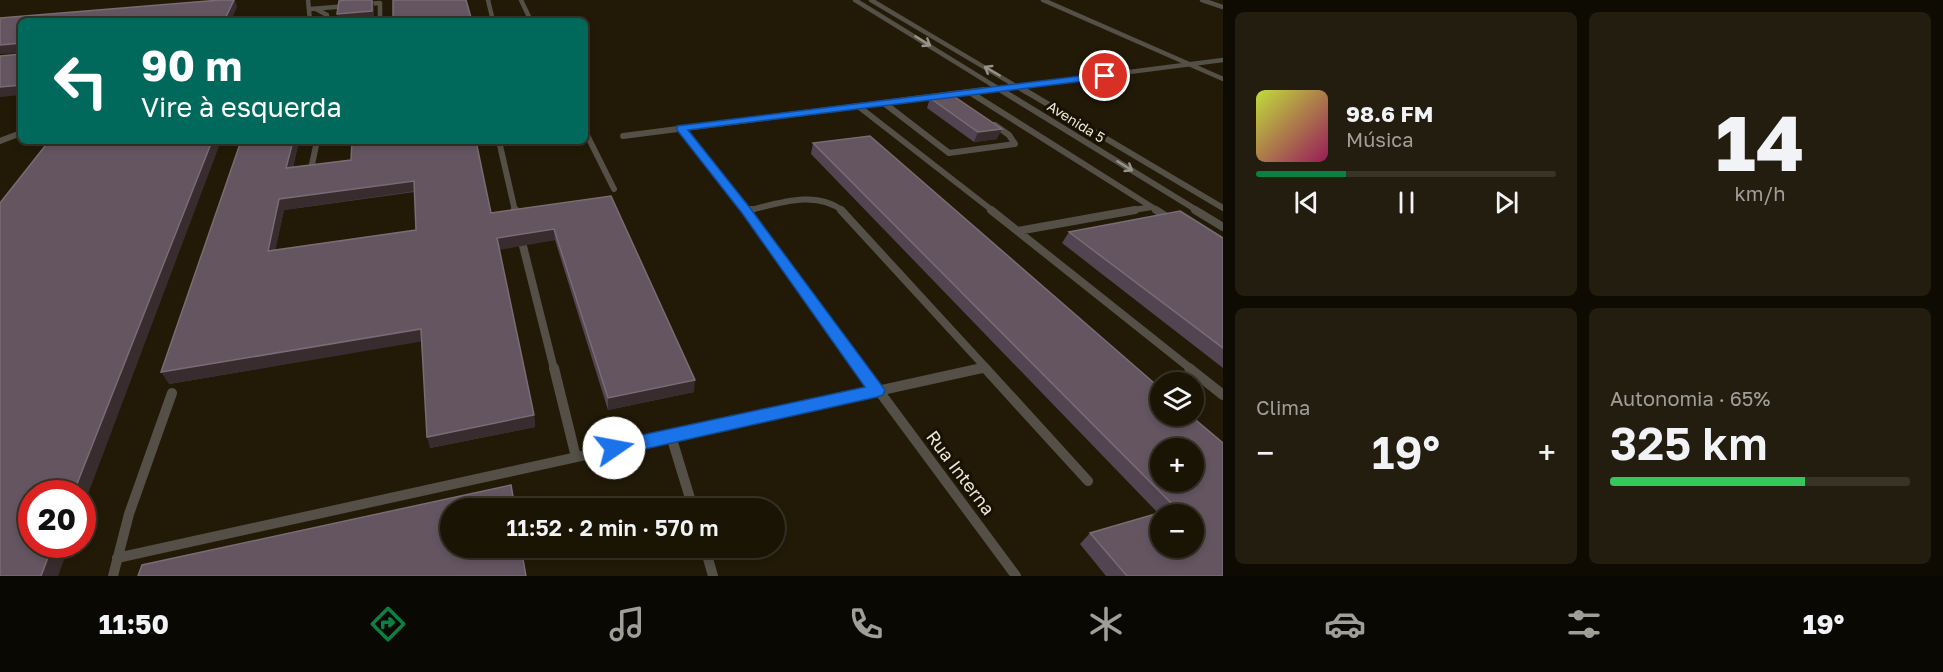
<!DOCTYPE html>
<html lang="pt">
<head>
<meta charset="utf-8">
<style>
  body { margin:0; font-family:"Golos Text",sans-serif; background:#231d0f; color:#f1f3f6; height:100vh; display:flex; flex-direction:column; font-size:22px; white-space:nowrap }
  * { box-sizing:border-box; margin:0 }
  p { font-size:20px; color:#9f9e9a }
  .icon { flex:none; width:33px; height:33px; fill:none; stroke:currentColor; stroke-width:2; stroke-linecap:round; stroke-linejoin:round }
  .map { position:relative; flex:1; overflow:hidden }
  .drawer { display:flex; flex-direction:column; gap:12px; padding:12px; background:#0e0b03; width:720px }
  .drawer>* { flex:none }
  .hud { position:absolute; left:18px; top:18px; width:570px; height:126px; border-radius:9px; box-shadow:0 3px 9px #0003,0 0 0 2px #383327; background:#00695c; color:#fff; overflow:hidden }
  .buttons { position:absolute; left:1150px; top:372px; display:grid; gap:12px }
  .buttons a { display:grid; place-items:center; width:54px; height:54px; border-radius:50%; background:#1a1405; box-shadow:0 3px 9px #0003,0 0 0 2px #383327; font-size:30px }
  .speed { position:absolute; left:18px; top:480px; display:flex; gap:12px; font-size:30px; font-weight:700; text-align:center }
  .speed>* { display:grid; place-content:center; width:78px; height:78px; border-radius:50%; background:#1a1405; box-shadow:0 3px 9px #0003,0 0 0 2px #383327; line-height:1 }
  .speed .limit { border:9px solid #d22; background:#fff; color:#111 }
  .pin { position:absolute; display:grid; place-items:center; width:51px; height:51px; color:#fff; margin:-26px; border:3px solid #fff; border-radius:50%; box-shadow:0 2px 6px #0007 }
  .me { position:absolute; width:66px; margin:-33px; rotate:78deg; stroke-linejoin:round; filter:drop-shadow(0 0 4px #0008) }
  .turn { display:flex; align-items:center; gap:21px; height:126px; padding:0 24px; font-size:27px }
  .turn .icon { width:78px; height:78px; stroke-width:2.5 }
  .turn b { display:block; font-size:42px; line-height:51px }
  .big { font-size:45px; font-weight:600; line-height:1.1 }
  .drawer .widget { flex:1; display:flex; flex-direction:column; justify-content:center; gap:9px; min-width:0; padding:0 21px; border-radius:9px; background:#231d0f }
  .drawer .dial { align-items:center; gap:0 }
  .dial b { font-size:78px; line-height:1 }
  .song { display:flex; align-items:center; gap:18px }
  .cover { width:72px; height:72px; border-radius:9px; background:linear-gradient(135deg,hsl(70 70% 55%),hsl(330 70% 35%)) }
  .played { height:6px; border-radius:3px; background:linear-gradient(90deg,#0b8043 30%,#383327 30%) }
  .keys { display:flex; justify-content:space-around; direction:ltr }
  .heat { display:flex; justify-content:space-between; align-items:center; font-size:33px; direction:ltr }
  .charge { height:9px; border-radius:4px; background:linear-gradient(90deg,#34c759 65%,#383327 0) }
  .drawer .tiles { flex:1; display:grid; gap:12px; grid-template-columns:repeat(2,1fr) }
  .trip { position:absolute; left:440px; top:498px; width:345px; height:60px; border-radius:30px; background:#1a1405; box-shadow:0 3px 9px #0003,0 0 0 2px #383327; font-weight:600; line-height:60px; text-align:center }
  .tabs { display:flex; height:96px; justify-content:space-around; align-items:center; background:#0a0802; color:#9f9e9a }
  .tabs .icon { width:42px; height:42px }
  .tabs .on { color:#0b8043 }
  .tabs b { font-size:27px; color:#f1f3f6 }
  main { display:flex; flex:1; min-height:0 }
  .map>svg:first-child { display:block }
</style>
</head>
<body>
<main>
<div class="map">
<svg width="1223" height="576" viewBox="0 0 1223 576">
  <rect width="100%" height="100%" fill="#221a07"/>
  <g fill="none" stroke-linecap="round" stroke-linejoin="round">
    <path stroke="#545047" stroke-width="4.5" d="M308,0L310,21
      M488,0L493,21
      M521,0L531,21
      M855,0L1004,92
      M871,0L1026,92
      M1043,0L1223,79
      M1202,0L1223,7
      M366,4L380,3V21
      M310,9L348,6
      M316,9L327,15L326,21
      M973,92L1223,60"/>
    <path stroke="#545047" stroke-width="6" d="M1001,90L1198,211
      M1024,90L1223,208
      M971,93L1158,211
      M884,103L949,153L1015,144L1009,135L995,125
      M858,106L993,211
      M681,128L746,211
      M585,131L614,189
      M623,136L984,90
      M0,141L21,133
      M499,141L515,211
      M311,169L317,141
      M746,211C777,204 815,189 843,211
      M1127,211L1152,207"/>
    <path stroke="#545047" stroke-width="8" d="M515,210L517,219
      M745,210L863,369
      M841,210L987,369
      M991,210L1191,369
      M1156,210L1170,219
      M1195,210L1223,227
      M746,211L751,210
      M1018,231L1135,210
      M523,246L554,369
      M975,369L985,367"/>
    <path stroke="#545047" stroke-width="10" d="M554,368L576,457
      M862,368L1016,576
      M985,368L1088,481
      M1189,368L1223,395
      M671,436L693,508
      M705,548L713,576
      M117,558L982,368
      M113,576L129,514L172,393"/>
  </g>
  <path fill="#534452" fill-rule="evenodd" d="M930,98L997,139L974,142L927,108Z
    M241,141H299L293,167L351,160L491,213L611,196L694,392L608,410L555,240L499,249L534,415L535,427L430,448L421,341L169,384ZM414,192L416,230L275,250L284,210Z
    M813,143L1161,389L1223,576H1106L1080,544L1090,533L1158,513L811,154Z
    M1069,232L1223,238V368L1062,243Z"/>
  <path fill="#392c2e" d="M234,0H235L237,7L231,21H224Z
    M373,0L374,6V19H372L373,21H339L337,14Z
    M21,43V53L0,54V45Z
    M21,85V95L0,97V87Z
    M1002,129L997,139L974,142L978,132Z
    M212,141H221L82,510V494H73Z
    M293,141H299L290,179L286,168Z
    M414,181L416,191L284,210L273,262L268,251L279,199Z
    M554,229L555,240L499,250L497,238Z
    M421,329L424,341L169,384L161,372Z
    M695,380L694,392L608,410V398Z
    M534,415L535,427L430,448L427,437Z
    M53,544H70L58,576H41Z"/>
  <path fill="#645561" stroke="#796c74" stroke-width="1.5" fill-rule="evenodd" d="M220,0H234L224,21H21V43L0,45V18Z
    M347,0H372V11L337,14L339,1Z
    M393,0H466L472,21H393Z
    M372,18V21H337Z
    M21,54V85L0,87V56Z
    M952,95L1002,129L978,132L930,98Z
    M870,136L1161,389V416H1191L1223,443V576H1127L1090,533L1176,508L813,143ZM1161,448H1194V482H1161ZM1161,514H1194V548H1161Z
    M49,141H212L73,494H32V544H53L41,576H0V203Z
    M241,141H293L286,168L351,160L352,141H476L491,213L611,196L695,380L608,398L554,229L497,238L534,415L427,437L421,329L161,372ZM414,181L416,230L268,251L279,199Z
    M1180,211L1223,238V348L1069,232Z
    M511,485L515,508H450V548H521L526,576H138L142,565Z"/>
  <defs><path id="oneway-shaft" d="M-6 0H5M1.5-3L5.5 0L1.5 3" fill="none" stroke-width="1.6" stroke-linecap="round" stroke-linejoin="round" transform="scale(1.5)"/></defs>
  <g stroke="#989389">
    <use href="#oneway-shaft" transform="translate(923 41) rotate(32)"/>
    <use href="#oneway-shaft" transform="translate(992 71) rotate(-150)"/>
    <use href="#oneway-shaft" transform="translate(1125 166) rotate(32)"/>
  </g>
  <path fill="#1a73e8" stroke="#114b97" stroke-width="1.5" d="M1105,73L1110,76L1108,78L688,130L750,208L885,390L883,395L877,397L614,456L608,453L606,448L608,443L614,441L865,387L742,213L677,130V126Z"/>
  <g text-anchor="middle" stroke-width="6" stroke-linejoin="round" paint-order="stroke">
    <g font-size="14" fill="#ebe5da" stroke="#191101">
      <text transform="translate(1076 122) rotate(32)" y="5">Avenida 5</text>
    </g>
    <g font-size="18" fill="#ebe5da" stroke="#191101">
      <text transform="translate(960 473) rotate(53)" y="6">Rua Interna</text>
    </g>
  </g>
</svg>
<div class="buttons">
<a><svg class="icon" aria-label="layers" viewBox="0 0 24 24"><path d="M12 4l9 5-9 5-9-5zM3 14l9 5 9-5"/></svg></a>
<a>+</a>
<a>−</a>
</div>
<div class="speed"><div class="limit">20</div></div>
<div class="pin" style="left:1105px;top:76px;background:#d93025"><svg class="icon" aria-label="arrive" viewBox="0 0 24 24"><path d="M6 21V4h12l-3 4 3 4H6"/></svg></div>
<svg class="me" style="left:614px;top:448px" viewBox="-20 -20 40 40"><circle r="19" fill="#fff"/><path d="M0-13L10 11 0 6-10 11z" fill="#1a73e8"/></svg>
<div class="trip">11:52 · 2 min · 570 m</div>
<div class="hud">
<div class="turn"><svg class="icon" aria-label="left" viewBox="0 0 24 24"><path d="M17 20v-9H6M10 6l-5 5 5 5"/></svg><div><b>90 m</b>Vire à esquerda</div></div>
</div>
</div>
<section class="drawer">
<div class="tiles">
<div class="widget">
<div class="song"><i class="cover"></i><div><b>98.6 FM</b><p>Música</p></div></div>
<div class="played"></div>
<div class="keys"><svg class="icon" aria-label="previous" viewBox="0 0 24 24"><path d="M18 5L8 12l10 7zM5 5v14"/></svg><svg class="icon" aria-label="pause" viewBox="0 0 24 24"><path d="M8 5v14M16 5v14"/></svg><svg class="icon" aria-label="next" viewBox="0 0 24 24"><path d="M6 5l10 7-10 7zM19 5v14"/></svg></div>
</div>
<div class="widget dial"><b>14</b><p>km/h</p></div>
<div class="widget"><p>Clima</p>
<div class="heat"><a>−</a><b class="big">19°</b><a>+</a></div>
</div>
<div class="widget"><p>Autonomia · 65%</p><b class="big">325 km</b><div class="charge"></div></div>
</div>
</section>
</main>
<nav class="tabs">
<b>11:50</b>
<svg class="icon on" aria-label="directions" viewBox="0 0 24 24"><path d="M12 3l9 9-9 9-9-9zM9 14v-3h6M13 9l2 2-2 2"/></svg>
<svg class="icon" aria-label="music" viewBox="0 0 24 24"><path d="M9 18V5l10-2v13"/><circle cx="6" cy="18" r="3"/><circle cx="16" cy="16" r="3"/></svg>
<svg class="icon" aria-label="phone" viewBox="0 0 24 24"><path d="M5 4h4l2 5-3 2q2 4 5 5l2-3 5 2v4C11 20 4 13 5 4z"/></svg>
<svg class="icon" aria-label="climate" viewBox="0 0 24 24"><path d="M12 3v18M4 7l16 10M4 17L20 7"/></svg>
<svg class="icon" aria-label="car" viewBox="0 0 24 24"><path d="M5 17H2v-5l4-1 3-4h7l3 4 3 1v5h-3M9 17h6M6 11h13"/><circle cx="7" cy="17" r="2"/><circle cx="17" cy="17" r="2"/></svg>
<svg class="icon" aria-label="filters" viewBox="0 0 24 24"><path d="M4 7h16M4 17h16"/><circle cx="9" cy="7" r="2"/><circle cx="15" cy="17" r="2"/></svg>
<b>19°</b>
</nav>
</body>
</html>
